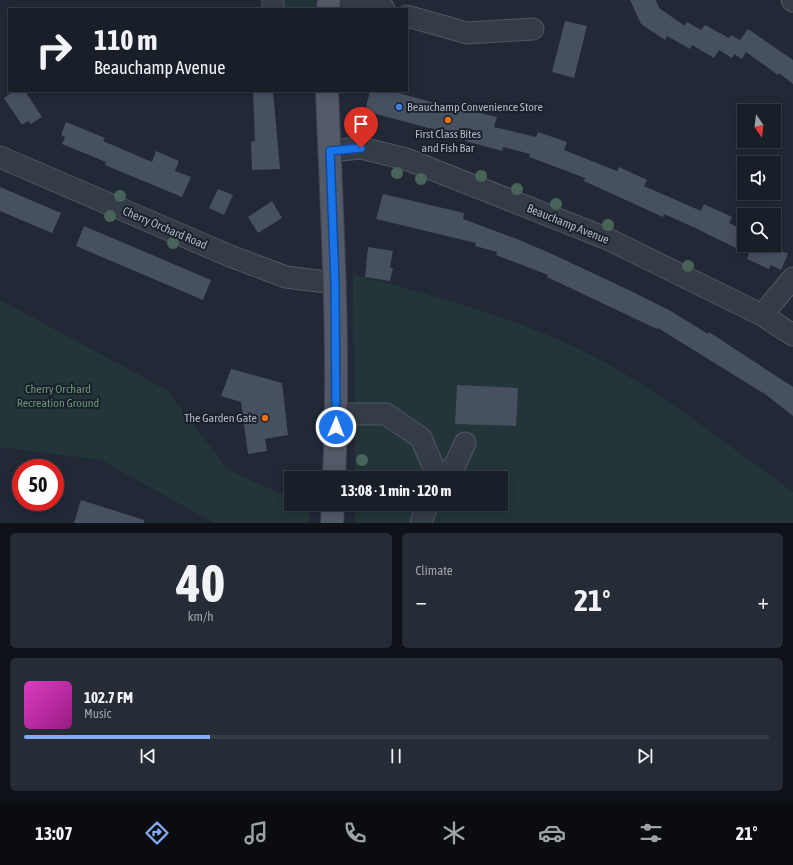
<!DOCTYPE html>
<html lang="en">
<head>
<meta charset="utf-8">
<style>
  body { margin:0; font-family:"Asap Condensed",sans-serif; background:#262c35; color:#f1f3f6; height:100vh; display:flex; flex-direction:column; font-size:15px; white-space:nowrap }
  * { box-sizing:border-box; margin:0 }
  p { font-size:13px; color:#9fa2a8 }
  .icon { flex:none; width:22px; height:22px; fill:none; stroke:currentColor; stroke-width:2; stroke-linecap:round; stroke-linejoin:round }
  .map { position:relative; height:523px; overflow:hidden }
  .side { display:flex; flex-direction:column; gap:10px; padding:10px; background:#0e1117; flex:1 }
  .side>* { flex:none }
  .guide { position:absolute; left:8px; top:8px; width:400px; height:84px; border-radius:0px; box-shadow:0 2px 10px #0003,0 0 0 1px #373d46; background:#191f29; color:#f1f3f6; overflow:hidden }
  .needle { width:26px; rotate:166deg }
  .fabs { position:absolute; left:737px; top:104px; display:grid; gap:8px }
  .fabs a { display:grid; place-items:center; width:44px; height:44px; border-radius:0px; background:#191f29; box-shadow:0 2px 10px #0003,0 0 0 1px #373d46; font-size:20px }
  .speed { position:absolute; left:12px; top:459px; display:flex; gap:8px; font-size:20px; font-weight:700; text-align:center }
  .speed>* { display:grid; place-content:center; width:52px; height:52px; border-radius:50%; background:#191f29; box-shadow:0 2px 10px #0003,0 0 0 1px #373d46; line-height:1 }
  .speed .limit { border:6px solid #d22; background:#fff; color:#111 }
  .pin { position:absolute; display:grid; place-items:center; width:34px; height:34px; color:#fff; margin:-41px -17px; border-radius:50% 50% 50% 0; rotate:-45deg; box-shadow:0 0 4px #0007 }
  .pin .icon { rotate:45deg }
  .me { position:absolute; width:44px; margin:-22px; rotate:1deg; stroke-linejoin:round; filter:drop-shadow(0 0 3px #0008) }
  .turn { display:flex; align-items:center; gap:14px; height:84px; padding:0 20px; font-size:18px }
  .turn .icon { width:52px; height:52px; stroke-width:2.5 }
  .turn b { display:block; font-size:28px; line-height:34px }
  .big { font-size:30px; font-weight:700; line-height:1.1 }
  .side .tile { flex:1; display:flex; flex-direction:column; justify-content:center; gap:6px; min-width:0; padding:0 14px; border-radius:6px; background:#262c35 }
  .side .dial { align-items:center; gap:0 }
  .dial b { font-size:52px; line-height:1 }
  .song { display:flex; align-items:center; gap:12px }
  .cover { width:48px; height:48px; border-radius:6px; background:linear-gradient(135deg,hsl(310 70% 55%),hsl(310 70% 35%)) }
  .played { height:4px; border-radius:2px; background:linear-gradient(90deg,#84abf4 25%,#373d46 25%) }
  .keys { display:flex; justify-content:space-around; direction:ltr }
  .heat { display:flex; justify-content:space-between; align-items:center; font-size:22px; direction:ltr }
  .side .tiles { flex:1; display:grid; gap:10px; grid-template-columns:1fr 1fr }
  .tile:last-child { grid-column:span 2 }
  .trip { position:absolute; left:284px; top:471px; width:224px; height:40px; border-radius:0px; background:#191f29; box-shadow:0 2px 10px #0003,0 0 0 1px #373d46; font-weight:700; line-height:40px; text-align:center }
  .tab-bar { display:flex; height:64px; justify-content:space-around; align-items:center; background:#0a0c10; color:#9fa2a8 }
  .tab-bar .icon { width:28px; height:28px }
  .tab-bar .selected { color:#84abf4 }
  .tab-bar b { font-size:18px; color:#f1f3f6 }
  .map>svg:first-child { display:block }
</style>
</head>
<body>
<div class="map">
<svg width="793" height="523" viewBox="0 0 793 523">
  <rect width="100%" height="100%" fill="#212937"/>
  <path fill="#233538" d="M277,0H319L318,9H277Z
    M353,274C425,294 497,312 566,343C648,380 720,440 793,492V523H355V504H501V478H355Z
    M0,300L167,390L228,470L291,498V504H304L311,507L309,523H214L101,460L0,447Z"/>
  <path fill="#475061" d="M630,0H656L659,8L685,26L687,22L701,30L705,25L729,38L731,35L740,40L748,29L793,60V84L779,73L778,75L746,52L742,59L734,54L732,58L719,50L714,58L692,45L690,49L667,36L665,40L641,24Z
    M565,21L587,26L574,78L552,72Z
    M14,91H25L42,117L31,124L28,121L22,125L4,98Z
    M253,91H273L280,169L252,170L251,142L255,141Z
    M370,91H391L472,113V111L497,117L494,127L536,137L538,132L567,142L564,150L617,171L619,167L647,180L644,186L701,211L704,204L732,217L729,223L744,230V252L693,227L664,214L663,217L584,181L585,178L529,157L530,154L503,147L502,151L465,141L466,138L365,111Z
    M66,122L105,138L103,141L152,162L156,151L179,161L175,171L191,177L182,197L105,165L106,162L62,144L65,137L61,135Z
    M0,187L61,213L52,233L0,211Z
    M218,189L233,195L224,215L209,208Z
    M383,194L464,213L463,219L517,239L552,254L631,291L669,310L708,334L709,332L793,387V416L765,394L658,328L657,329L547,277L548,275L496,255L497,252L475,246L476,243L376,219Z
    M272,201L282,218L258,233L248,217Z
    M84,226L211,280L203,300L76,246Z
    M752,245H769L788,254L781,270L771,265L769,269L747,259Z
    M368,247L393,251L390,267L393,268L390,281L365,277Z
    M231,369L282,383L288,435L265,439L267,451L248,454L241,402L221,396Z
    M457,385L518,388L516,426L455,424Z
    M81,500L144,520V523H74Z"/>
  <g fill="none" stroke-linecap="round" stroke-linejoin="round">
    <defs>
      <path id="minor" d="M273,0V9
        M346,0L384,9
        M792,0L793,1
        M407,16L467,33L533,29
        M329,151L361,148L406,159L608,239L762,315L793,335
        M0,157L230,256L286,277L335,283
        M762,315L793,278
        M337,414H386L421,438L438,478
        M440,478L455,465L465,443
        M421,523L427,504"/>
      <path id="major" d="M328,9L329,0
        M327,91C332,220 340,349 334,478
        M332,523L333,504"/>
    </defs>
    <use href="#minor" stroke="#4f5662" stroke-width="23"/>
    <use href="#major" stroke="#3e4551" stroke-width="24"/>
    <use href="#minor" stroke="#343c47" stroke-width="21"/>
    <use href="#major" stroke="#525a68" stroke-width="22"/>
  </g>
  <g fill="#486458">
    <circle cx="397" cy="173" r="6"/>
    <circle cx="481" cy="176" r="6"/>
    <circle cx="421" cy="179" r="6"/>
    <circle cx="517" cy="189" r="6"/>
    <circle cx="120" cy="196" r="6"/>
    <circle cx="556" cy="204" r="6"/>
    <circle cx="110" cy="216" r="6"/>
    <circle cx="608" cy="225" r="6"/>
    <circle cx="173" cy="243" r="6"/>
    <circle cx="688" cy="266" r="6"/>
    <circle cx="362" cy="460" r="6"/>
  </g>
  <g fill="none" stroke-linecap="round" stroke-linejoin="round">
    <defs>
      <path id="route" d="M336,427L335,283L330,151L361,148"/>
    </defs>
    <use href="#route" stroke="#114b97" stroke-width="10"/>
    <use href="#route" stroke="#1a73e8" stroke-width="7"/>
  </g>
  <circle fill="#3f7fe0" stroke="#1a212c" stroke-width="1.5" cx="399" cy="107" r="4"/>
  <g fill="#e8710a" stroke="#1a212c" stroke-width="1.5">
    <circle cx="448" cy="120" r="4"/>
    <circle cx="265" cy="418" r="4"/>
  </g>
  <g text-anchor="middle" stroke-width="4" stroke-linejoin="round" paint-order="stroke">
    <g font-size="12" fill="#afb6c4" stroke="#1a212c" text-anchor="start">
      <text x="407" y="111">Beauchamp Convenience Store</text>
      <text x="448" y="138" text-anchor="middle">First Class Bites<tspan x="448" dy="14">and Fish Bar</tspan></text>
      <text x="257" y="422" text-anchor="end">The Garden Gate</text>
    </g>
    <g font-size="12" fill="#afb6c4" stroke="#1a212c">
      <text transform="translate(568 224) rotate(22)" y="4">Beauchamp Avenue</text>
      <text transform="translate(165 228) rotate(23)" y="4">Cherry Orchard Road</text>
    </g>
    <g font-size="12" fill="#679473" stroke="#1a212c">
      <text x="58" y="393">Cherry Orchard<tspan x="58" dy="14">Recreation Ground</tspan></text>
    </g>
  </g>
</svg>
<div class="fabs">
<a><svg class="needle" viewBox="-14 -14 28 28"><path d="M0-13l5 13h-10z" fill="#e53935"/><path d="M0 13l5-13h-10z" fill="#9fa2a8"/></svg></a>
<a><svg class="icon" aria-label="sound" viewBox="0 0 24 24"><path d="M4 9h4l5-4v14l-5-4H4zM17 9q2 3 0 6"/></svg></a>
<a><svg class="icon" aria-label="search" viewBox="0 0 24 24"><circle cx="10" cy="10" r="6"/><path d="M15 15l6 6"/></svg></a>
</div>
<div class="speed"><div class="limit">50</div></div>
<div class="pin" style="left:361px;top:148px;background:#d93025"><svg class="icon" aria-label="arrive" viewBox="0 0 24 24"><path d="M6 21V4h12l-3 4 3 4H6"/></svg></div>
<svg class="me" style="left:336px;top:427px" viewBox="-20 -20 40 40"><circle r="17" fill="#1a73e8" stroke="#fff" stroke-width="3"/><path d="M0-11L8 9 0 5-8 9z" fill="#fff"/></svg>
<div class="trip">13:08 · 1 min · 120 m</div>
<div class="guide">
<div class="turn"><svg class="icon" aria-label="right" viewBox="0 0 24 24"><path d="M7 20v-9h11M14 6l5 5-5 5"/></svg><div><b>110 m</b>Beauchamp Avenue</div></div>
</div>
</div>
<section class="side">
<div class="tiles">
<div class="tile dial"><b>40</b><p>km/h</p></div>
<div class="tile"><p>Climate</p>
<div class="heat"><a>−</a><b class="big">21°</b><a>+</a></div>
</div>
<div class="tile">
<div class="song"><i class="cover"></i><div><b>102.7 FM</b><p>Music</p></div></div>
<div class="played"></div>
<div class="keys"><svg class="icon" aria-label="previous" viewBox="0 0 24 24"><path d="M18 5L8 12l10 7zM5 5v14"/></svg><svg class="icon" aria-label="pause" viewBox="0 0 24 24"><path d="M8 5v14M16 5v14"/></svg><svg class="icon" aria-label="next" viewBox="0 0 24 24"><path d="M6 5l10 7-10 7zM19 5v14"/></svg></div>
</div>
</div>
</section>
<nav class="tab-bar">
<b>13:07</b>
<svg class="icon selected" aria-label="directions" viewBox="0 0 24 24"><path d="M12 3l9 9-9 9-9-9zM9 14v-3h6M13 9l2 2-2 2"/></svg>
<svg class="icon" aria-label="music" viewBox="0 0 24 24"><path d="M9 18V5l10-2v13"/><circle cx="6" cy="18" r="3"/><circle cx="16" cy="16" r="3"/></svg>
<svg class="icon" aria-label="phone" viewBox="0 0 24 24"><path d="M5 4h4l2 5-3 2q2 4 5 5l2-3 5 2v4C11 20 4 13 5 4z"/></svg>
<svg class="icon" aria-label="climate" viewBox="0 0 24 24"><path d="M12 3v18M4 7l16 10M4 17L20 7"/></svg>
<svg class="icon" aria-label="car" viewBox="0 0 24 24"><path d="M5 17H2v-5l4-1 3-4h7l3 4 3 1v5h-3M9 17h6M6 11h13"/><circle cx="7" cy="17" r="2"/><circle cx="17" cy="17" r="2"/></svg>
<svg class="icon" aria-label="filters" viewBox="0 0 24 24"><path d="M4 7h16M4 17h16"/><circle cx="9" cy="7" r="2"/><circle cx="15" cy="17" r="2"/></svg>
<b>21°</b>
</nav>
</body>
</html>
